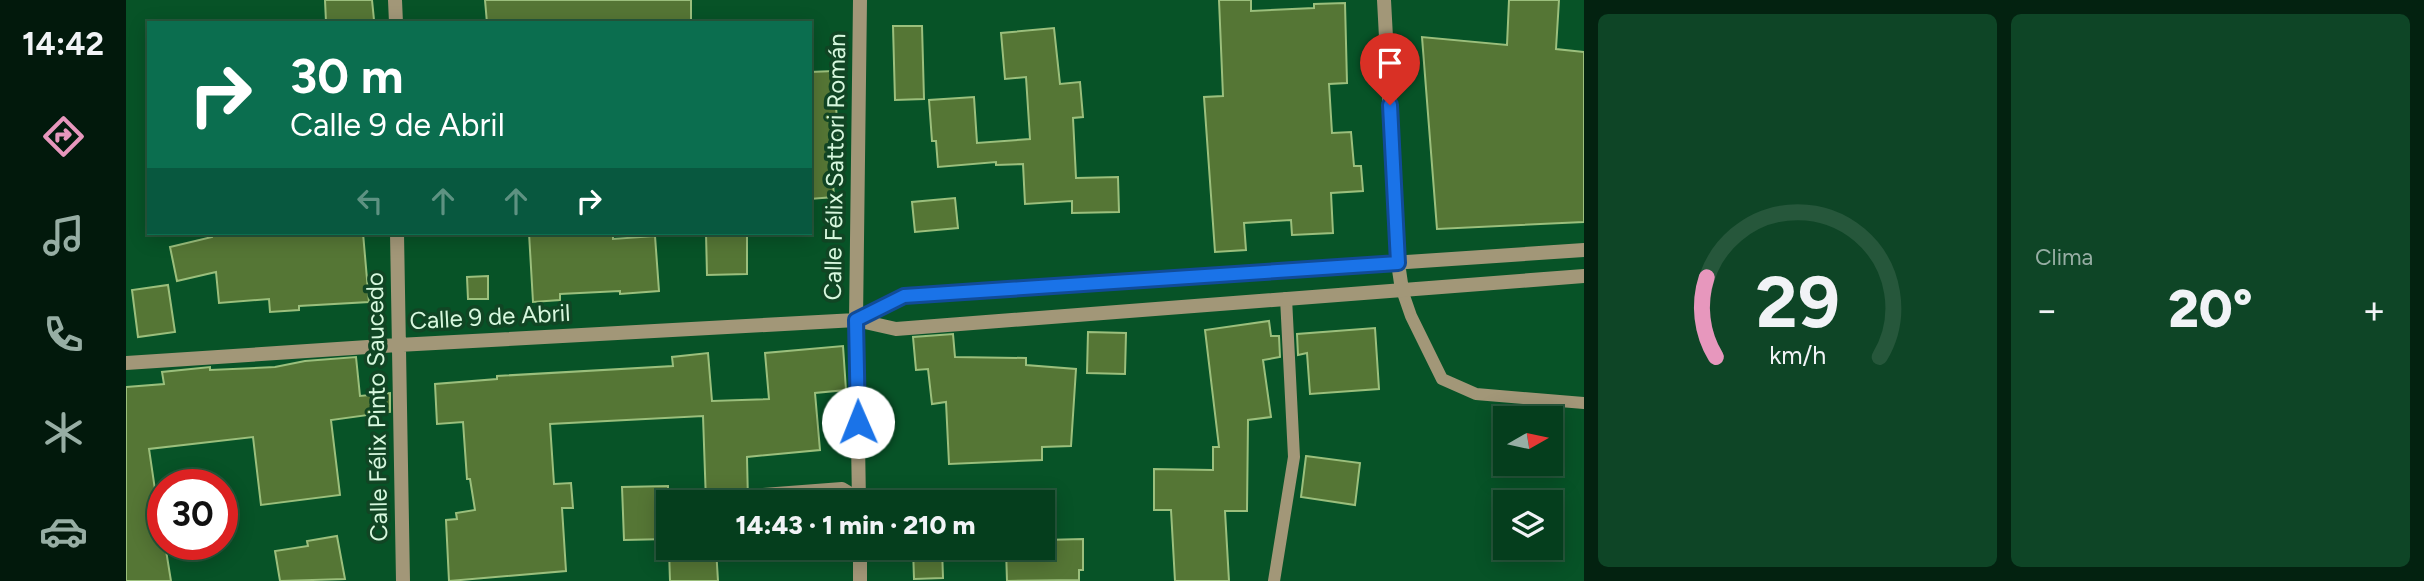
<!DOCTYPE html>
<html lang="es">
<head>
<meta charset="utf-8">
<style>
  body { margin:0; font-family:Figtree,sans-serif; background:#0e4526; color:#f1f3f6; height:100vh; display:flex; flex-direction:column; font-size:26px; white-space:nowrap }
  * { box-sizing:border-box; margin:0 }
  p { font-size:23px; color:#97aea4 }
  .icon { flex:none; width:38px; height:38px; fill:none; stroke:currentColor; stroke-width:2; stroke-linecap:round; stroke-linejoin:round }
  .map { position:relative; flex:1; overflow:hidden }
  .side { display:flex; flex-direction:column; gap:14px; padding:14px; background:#032210; width:840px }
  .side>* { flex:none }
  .guide { position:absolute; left:21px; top:21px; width:665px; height:214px; border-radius:0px; box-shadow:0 4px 18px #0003,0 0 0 2px #26573b; background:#0b6e4f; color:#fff; overflow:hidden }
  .needle { width:46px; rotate:81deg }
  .controls { position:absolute; left:1367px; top:406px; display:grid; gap:14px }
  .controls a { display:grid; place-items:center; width:70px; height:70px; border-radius:0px; background:#053e1d; box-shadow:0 4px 18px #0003,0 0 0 2px #26573b; font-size:35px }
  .speed { position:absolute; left:21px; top:469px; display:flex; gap:14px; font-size:35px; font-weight:700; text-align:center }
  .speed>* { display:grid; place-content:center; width:91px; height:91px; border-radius:50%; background:#053e1d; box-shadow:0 4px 18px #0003,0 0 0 2px #26573b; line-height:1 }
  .speed .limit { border:10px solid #d22; background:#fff; color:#111 }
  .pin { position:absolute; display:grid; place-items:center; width:60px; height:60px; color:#fff; margin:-72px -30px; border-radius:50% 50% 50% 0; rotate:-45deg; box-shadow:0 0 7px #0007 }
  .pin .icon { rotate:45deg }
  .me { position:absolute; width:77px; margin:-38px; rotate:359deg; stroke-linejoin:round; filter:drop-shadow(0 0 5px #0008) }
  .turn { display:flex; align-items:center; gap:24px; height:147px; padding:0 28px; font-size:32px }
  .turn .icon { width:91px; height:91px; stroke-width:2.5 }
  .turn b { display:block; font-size:49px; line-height:60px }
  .lanes { display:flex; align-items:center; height:66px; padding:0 28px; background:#0003; justify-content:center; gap:35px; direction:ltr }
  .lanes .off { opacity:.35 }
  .big { font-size:52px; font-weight:800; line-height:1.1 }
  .side .tile { flex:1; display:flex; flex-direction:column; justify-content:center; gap:10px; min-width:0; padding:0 24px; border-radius:10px; background:#0e4526 }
  .side .dial { align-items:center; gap:0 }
  .dial svg { height:182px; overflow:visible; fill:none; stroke:#26573b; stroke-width:7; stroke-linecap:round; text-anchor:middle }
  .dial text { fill:#f1f3f6; stroke:none }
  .heat { display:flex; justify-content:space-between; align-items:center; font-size:38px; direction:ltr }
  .side .tiles { flex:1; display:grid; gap:14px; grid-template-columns:repeat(2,1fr) }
  .trip { position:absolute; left:530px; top:490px; width:399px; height:70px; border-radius:0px; background:#053e1d; box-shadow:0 4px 18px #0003,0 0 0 2px #26573b; font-weight:800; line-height:70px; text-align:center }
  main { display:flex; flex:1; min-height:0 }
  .tabs { display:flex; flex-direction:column; width:126px; justify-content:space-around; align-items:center; background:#02190c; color:#97aea4 }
  .tabs .icon { width:49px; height:49px }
  .tabs .selected { color:#e797bd }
  .tabs b { font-size:32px; color:#f1f3f6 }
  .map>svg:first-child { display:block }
</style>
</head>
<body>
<main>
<nav class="tabs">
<b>14:42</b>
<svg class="icon selected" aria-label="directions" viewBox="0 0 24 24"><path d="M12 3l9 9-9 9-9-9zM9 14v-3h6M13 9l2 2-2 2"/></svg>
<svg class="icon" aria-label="music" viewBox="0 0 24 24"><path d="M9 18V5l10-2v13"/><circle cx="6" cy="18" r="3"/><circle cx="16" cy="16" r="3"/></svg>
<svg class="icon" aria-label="phone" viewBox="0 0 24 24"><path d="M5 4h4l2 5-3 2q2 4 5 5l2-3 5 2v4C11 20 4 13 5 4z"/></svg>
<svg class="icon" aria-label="climate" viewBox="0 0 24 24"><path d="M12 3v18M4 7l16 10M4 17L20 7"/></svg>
<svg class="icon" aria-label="car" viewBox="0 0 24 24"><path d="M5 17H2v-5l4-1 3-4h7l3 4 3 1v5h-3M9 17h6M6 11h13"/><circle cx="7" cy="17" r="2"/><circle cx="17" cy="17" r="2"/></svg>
</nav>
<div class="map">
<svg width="1458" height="581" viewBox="0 0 1458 581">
  <rect width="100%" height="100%" fill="#075327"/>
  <path fill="#557635" stroke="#9bbf7c" stroke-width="2" d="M199,0H246L248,20L200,22Z
    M359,0H565V23H361Z
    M1093,0H1125V11L1188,8V4L1219,3L1221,83L1203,84L1206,133L1225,132L1228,166H1235L1237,191L1205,193L1207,233L1166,235L1165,220L1118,223L1120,250L1089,252L1078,97L1097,96Z
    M1383,0H1433L1430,49L1458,52V222L1311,229L1296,37L1381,45Z
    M767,26H796L798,99L769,100Z
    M928,28L934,84L954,82L957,117L947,118L950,178L992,177L993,212L946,213V201L899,204L897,164L870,165V162L812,167L810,141H806L803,100L848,97L851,143L904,139L900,77L879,79L875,33Z
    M708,71L712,139H704L708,197L684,199V72Z
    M829,198L832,228L789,232L786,202Z
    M86,233H237L243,302L173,306V310L144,312L143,299L93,303L90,272L51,281L44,247L86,237Z
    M403,233H487V239L529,236L533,291L494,294V291L434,294V300L407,302Z
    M580,233H621V274L581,275Z
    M362,276V299H342L341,277Z
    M42,285L49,332L12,337L6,290Z
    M1143,321L1145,336H1153L1154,357L1137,360L1145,417L1122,420L1121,511H1099L1103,581H1049L1045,510H1028V469L1087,470V447H1093L1079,330Z
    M1249,328L1253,389L1184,394L1181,353L1172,355L1171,334Z
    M962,332L1000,333L999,374L961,373Z
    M827,334L829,357L900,358V365L950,369L945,446L916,447V460L823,464L820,402L806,404L802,369L790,370L787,337Z
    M717,346L720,390L689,393L694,450L621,457L622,502H580L577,416L424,424L428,484L445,483L447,508H436L440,571L323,581L320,520L331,519L330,513L349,510L344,479H341L337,422L311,424L309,384L371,379V376L547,366L546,357L582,353L586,401L643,399L639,353Z
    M230,357L234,396L264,393V412L205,420L214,495L135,505L127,437L23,449L37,544H39L45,581H0V387L38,384L36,372L84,367V370L149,367L179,361Z
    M1180,456L1234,463L1229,505L1175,497Z
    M542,486V539L498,540L496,487Z
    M211,536L219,579L154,581L149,551L182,546L181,541Z
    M957,539V570H953V580L881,581L880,549L917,548V540Z
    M590,548L592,581H544L543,550Z
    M787,548H816L817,578L788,579Z"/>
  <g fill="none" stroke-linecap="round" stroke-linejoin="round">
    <path stroke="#a29778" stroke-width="12" d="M1276,290L1285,316L1316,379L1350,394L1458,403
      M637,494L716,488L733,498
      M1148,581L1168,457L1160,298"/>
    <path stroke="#a29778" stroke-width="14" d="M269,0L270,23
      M1258,0L1272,263L1276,290
      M271,233L277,581
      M730,320L777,296L1458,250
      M0,363L272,345L730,320L770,329L1458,276
      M733,502L730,320L734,0
      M734,548V581"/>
  </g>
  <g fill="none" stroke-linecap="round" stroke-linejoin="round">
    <defs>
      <path id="route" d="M732,422L730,320L778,296L1272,263L1264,105"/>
    </defs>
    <use href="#route" stroke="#114b97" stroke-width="18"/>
    <use href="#route" stroke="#1a73e8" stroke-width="12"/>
  </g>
  <g text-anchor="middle" stroke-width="7" stroke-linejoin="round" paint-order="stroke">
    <g font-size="24" fill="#d7f8de" stroke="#114524">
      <text transform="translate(709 167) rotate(-89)" y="8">Calle Félix Sattori Román</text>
      <text transform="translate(364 317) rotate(-3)" y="8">Calle 9 de Abril</text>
      <text transform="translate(251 407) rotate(-91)" y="8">Calle Félix Pinto Saucedo</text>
    </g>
  </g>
</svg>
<div class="controls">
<a><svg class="needle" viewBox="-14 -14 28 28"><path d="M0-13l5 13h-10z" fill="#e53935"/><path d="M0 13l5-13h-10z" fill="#97aea4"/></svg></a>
<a><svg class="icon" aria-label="layers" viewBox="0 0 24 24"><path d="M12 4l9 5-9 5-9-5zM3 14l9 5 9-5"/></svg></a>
</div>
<div class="speed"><div class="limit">30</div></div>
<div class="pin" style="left:1264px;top:105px;background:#d93025"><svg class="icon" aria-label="arrive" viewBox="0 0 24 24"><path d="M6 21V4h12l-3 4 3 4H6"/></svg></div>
<svg class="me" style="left:732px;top:422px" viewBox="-20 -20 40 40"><circle r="19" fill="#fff"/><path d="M0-13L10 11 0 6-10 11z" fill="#1a73e8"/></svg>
<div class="trip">14:43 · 1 min · 210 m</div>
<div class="guide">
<div class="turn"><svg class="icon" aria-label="right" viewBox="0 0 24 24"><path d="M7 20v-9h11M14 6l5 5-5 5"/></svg><div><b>30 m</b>Calle 9 de Abril</div></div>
<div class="lanes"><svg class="icon off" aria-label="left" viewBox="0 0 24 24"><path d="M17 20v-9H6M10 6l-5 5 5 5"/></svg><svg class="icon off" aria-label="ahead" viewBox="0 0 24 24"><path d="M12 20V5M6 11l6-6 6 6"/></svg><svg class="icon off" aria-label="ahead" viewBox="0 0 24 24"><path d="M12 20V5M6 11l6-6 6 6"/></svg><svg class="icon" aria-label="right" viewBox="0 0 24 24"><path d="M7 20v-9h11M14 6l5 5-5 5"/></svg></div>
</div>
</div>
<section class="side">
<div class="tiles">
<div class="tile dial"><svg viewBox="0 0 100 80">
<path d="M14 69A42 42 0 1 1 86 69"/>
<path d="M14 69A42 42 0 0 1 10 34" stroke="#e797bd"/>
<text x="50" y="56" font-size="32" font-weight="700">29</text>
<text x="50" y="72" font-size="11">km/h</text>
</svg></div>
<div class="tile"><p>Clima</p>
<div class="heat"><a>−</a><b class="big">20°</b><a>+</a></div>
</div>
</div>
</section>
</main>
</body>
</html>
